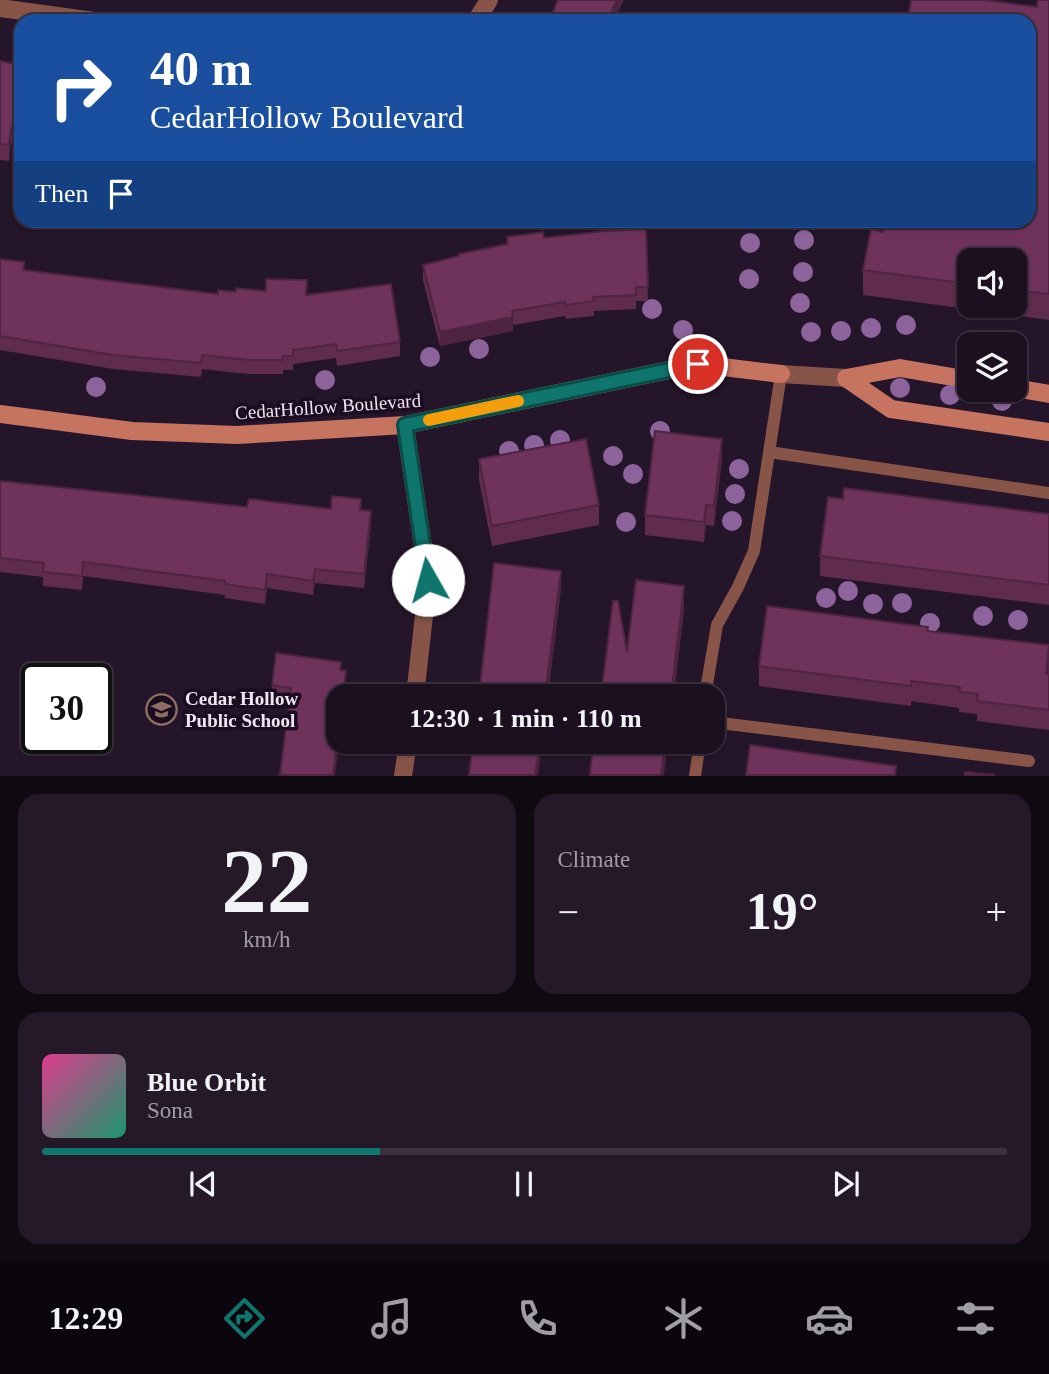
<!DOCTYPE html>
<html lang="en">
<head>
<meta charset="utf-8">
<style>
  body { margin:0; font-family:Georgia,serif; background:#251929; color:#f1f3f6; height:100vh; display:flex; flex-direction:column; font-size:26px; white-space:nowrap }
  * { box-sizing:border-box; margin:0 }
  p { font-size:23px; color:#a09da5 }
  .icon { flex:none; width:38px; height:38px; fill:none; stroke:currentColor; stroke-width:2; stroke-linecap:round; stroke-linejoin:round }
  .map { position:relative; height:776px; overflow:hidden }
  .panel { display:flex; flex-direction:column; gap:18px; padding:18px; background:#0f0912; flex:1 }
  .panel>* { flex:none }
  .hud { position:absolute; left:14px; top:14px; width:1022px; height:214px; border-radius:21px; box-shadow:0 2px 5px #0004,0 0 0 2px #3a303e; background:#1a4fa0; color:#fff; overflow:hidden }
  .controls { position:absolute; left:957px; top:248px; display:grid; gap:14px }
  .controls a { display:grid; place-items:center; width:70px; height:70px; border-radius:14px; background:#1c1020; box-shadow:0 2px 5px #0004,0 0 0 2px #3a303e; font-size:35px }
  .speed { position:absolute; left:21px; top:663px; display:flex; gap:14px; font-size:35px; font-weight:700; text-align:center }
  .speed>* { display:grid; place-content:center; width:91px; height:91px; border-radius:50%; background:#1c1020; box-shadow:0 2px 5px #0004,0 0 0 2px #3a303e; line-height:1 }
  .speed .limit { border:4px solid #111; border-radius:10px; background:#fff; color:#111 }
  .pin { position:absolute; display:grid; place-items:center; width:60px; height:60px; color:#fff; margin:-30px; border:4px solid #fff; border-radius:50%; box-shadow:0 2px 7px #0007 }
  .me { position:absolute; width:77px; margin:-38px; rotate:353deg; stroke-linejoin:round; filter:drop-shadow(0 0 5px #0008) }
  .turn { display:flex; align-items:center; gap:24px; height:147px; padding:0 21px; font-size:32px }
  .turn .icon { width:91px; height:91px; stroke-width:2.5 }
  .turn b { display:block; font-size:49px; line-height:60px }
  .then { display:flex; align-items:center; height:66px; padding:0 21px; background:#0003; gap:14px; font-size:26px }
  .big { font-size:52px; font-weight:600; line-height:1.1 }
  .panel .card { flex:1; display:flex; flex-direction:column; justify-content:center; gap:10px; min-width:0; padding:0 24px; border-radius:21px; background:#251929 }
  .panel .dial { align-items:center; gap:0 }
  .dial b { font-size:91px; line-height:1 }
  .song { display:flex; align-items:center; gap:21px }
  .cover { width:84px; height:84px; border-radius:10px; background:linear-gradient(135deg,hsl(330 70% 55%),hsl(160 70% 35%)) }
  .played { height:7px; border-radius:4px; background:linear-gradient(90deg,#0f766e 35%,#3a303e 35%) }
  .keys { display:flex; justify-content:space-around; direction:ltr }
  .heat { display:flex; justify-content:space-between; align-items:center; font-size:38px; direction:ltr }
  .panel .tiles { flex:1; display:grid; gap:18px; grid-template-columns:1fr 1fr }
  .card:last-child { grid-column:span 2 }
  .trip { position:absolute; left:326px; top:684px; width:399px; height:70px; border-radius:21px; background:#1c1020; box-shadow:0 2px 5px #0004,0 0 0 2px #3a303e; font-weight:600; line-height:70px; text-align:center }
  .dock { display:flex; height:112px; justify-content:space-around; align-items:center; background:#0b060d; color:#a09da5 }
  .dock .icon { width:49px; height:49px }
  .dock .on { color:#0f766e }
  .dock b { font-size:32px; color:#f1f3f6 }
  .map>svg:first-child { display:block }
</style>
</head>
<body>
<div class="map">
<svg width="1049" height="776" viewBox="0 0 1049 776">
  <rect width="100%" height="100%" fill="#25152a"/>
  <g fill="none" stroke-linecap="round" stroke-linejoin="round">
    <path stroke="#885448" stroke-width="12" d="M769,452L1049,493
      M705,696L717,625L738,587L754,551L781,374
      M712,722L1029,761
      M695,776L700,742"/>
    <path stroke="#885448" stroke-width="18" d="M0,8L94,21
      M476,21L489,0
      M781,374L846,378
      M405,425L428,580L415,696
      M403,776L408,742"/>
    <path stroke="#c67360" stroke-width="18" d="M846,378L891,409L1049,432
      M846,378L900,368L970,380
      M1015,388L1049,394
      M0,414L132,431L237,435L405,425L698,364L781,374"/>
  </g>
  <g fill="#8c649b">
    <circle cx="804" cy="240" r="10"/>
    <circle cx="750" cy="243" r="10"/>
    <circle cx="803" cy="272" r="10"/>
    <circle cx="749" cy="279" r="10"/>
    <circle cx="800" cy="303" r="10"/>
    <circle cx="652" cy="309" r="10"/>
    <circle cx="906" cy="325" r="10"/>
    <circle cx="871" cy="328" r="10"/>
    <circle cx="683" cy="330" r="10"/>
    <circle cx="841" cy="331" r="10"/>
    <circle cx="811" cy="332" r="10"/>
    <circle cx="479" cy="349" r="10"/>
    <circle cx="430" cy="357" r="10"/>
    <circle cx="325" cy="380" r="10"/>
    <circle cx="96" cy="387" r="10"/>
    <circle cx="900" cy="388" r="10"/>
    <circle cx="950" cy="395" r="10"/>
    <circle cx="1002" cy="401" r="10"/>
    <circle cx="660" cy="431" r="10"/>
    <circle cx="560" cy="440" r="10"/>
    <circle cx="534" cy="445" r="10"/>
    <circle cx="509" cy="451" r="10"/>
    <circle cx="613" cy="456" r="10"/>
    <circle cx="739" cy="469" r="10"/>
    <circle cx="633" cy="474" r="10"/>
    <circle cx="735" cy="494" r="10"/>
    <circle cx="732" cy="521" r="10"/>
    <circle cx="626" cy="522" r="10"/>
    <circle cx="848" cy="591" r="10"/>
    <circle cx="826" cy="598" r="10"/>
    <circle cx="902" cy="603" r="10"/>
    <circle cx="873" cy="604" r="10"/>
    <circle cx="983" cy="616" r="10"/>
    <circle cx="1018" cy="620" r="10"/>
    <circle cx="930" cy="623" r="10"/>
  </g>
  <path fill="#5f2c4e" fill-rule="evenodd" d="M1049,0V320L863,295V270L883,232L1029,220L1037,7ZM970,261H1015V306H970Z
    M0,61L21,65V145L11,143L9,161L0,160Z
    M646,229L648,301H636V309L594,311V316L566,319L565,316L513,325V331L440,346L423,280V265L507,245V237L544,238Z
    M0,259L24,270L218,294L236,292L266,291L307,295L400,342V356L337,366L336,358L293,364V370H283V374H248L202,369L201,377L113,369L0,350Z
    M479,459L599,505V525L492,546L479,480Z
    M722,459L714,526L706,525L704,542L645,535V515Z
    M0,481L247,507L361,510L371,525L364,588L315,583L313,595L267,588L265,604L225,598V595L83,576L82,590L43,586V577L0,572Z
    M843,499L1049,514V605L820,576V556Z
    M928,631L1049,645V730L977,721V714L959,712V708L911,701V706L759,686V666Z
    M341,670L346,685L344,696L289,702L272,700V685Z"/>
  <path fill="#4e2440" d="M617,0H624L614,21H607Z
    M11,128V143L9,161V145Z
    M513,317V331L440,346V332Z
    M722,439V459L714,526V506Z
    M706,505V525L704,542V522Z
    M371,511V525L364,588V574Z
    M315,569V583L313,595V581Z
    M561,571V591L548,696H545Z
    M267,574V588L265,604V590Z
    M684,586V611L674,696H671Z
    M1049,653V673L1046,694V674Z
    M338,736V742H339L335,775H333Z
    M540,742H542L538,775H535Z
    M665,742H668L664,775H661Z"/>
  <path fill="#6f335b" stroke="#4e2440" stroke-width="2" d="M558,0H617L607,21H549Z
    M911,0H985L1037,7L1038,0H1049V294L1015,290V261H970V284L863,270L871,229L883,232L886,220H1029V21H908Z
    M0,61L21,65V129L11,128L9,145L0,144Z
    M646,229L648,287H636V295L593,297L594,301L566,305L565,302L512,311L513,317L440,332L423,265L459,256V254L508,244L507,237L543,232L544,238L604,231Z
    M0,259L24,262L23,270L218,294V290L236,292V288L266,291V279L307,280L306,295L391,284L400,342L337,351L336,344L293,350V356H283V360H248L202,355L201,363L113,355L0,336Z
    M655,431L722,439L714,506L706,505L704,522L645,515Z
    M586,439L599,505L492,526L479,459Z
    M0,481L247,507L249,499L331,509L332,496L361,499L360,510L371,511L364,574L315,569L313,581L267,574L265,590L225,584V581L83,562L82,576L43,572L44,563L0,558Z
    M844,488L1049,514V585L820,556L828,497L843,499Z
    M494,563L561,571L545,696H479Z
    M636,580L684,586L671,696H601L613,601H618L627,652Z
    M767,606L928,627L927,631L1049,645L1046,674H1049V710L977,701L978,694L959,692L960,687L911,681V686L759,666Z
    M276,653L341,662L340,670L346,671L343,696H338V736L333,775H280L291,688L272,685Z
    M473,742H540L535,775H469Z
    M595,742H665L661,775H590L592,755H594Z
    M750,745L896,766L895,775H746Z
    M965,772L995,775H965Z"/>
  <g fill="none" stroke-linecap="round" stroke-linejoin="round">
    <defs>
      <path id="route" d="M428,580L405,425L698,364"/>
    </defs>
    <use href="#route" stroke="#0a4d48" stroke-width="18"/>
    <use href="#route" stroke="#0f766e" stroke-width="12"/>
    <path stroke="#f59e0b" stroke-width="12" d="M429,420L518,401"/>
  </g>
  <defs>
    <symbol id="school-ring" viewBox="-11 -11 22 22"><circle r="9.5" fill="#1b0c20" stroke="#8d6e63" stroke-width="1.5"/><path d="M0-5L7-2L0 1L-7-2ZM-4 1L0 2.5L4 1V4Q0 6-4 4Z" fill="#8d6e63"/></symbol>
  </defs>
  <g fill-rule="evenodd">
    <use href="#school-ring" x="144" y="692" width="35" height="35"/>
  </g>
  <g text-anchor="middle" stroke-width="7" stroke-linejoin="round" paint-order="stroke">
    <g font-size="19" fill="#f0e5f4" stroke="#1b0c20">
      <text transform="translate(328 406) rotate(-4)" y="7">CedarHollow Boulevard</text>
    </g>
    <g font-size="19" font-weight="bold" fill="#f0e5f4" stroke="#1b0c20" text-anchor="start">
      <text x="185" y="705">Cedar Hollow<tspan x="185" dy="22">Public School</tspan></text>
    </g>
  </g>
</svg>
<div class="controls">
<a><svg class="icon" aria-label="sound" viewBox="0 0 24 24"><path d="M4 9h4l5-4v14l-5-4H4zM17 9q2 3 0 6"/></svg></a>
<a><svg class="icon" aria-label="layers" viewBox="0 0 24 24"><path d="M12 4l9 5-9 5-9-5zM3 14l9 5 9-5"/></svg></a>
</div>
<div class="speed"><div class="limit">30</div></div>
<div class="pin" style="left:698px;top:364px;background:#d93025"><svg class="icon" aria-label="arrive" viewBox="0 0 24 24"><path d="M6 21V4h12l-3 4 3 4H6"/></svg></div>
<svg class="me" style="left:428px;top:580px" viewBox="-20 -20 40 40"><circle r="19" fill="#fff"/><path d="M0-13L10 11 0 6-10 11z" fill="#0f766e"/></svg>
<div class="trip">12:30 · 1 min · 110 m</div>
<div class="hud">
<div class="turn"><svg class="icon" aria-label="right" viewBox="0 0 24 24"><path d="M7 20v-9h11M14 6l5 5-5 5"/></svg><div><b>40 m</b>CedarHollow Boulevard</div></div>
<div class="then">Then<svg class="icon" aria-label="arrive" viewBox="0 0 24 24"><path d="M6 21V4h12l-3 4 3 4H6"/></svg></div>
</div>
</div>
<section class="panel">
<div class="tiles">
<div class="card dial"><b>22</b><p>km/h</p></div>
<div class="card"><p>Climate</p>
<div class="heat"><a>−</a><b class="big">19°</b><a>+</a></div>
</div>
<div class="card">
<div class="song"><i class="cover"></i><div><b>Blue Orbit</b><p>Sona</p></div></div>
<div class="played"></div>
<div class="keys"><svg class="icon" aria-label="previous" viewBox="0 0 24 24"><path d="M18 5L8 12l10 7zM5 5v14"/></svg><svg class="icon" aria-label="pause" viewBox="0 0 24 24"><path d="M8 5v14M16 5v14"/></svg><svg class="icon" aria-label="next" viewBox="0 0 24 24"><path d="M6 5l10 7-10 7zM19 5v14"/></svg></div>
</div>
</div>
</section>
<nav class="dock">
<b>12:29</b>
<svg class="icon on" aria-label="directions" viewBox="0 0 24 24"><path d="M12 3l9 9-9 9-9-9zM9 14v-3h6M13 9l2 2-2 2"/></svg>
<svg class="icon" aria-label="music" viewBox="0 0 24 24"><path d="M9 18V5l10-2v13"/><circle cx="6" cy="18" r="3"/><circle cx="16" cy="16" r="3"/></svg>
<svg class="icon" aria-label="phone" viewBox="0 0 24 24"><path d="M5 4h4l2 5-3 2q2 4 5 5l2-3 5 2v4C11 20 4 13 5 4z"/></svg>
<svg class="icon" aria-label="climate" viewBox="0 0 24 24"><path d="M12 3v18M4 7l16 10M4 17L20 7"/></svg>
<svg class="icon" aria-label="car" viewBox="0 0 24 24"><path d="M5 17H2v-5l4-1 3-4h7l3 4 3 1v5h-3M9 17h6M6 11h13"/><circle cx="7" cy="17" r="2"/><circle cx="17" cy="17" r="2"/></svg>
<svg class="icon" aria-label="filters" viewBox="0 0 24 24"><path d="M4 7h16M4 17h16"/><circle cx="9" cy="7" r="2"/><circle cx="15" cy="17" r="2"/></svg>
</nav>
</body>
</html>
